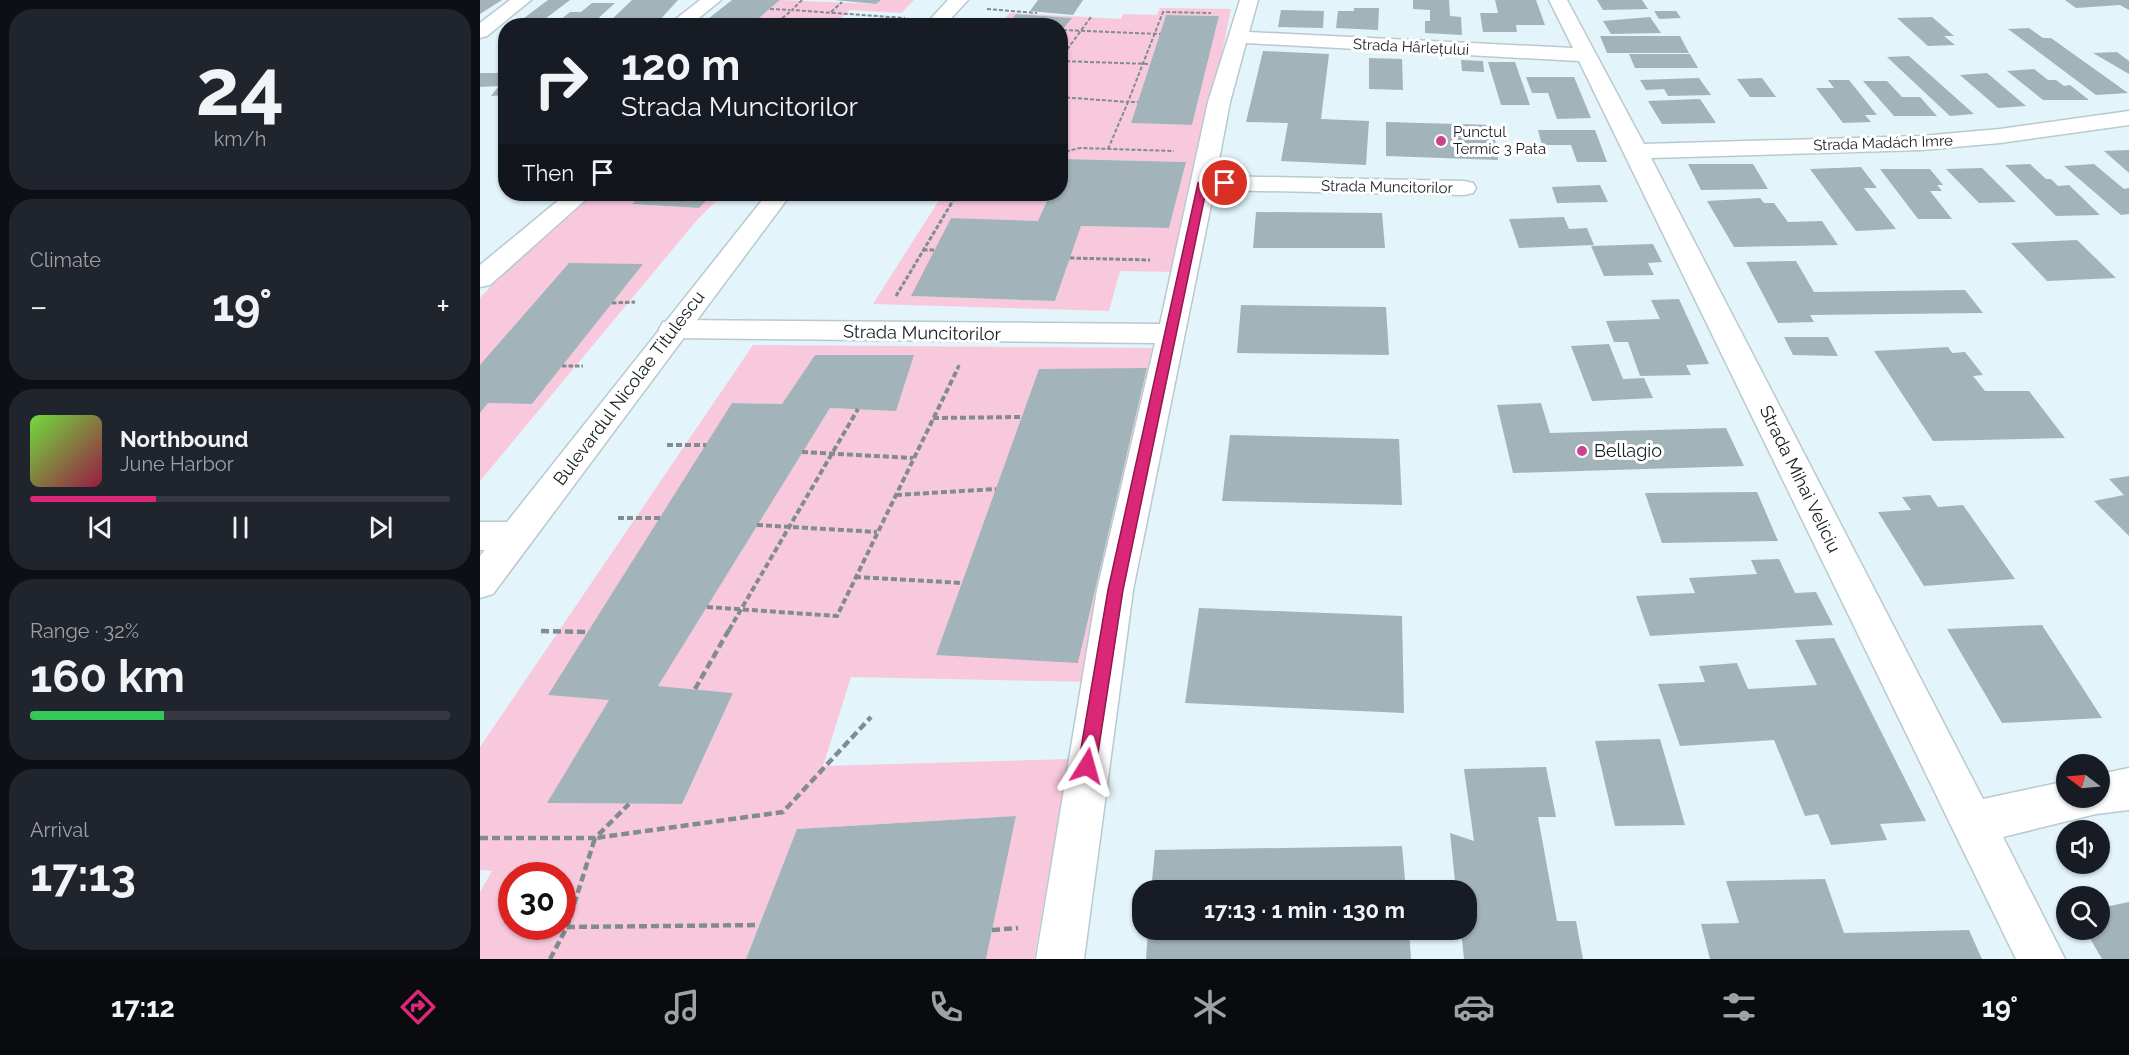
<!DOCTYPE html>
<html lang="en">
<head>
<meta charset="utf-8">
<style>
  body { margin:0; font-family:Raleway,sans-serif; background:#20242c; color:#f1f3f6; height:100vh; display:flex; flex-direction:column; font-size:22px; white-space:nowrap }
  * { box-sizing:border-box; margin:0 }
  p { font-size:20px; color:#9ea1a6 }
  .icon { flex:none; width:33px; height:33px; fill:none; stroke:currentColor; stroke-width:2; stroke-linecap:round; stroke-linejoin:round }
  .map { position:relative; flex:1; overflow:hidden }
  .details { display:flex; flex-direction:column; gap:9px; padding:9px; background:#0d0f14; width:480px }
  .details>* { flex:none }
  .banner { position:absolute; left:18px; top:18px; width:570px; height:183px; border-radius:24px; box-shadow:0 2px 4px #0004; background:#171b24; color:#f1f3f6; overflow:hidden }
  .needle { width:39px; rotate:286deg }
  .controls { position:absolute; left:1576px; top:754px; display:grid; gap:12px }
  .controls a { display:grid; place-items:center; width:54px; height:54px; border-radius:50%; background:#171b24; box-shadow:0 2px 4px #0004; font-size:30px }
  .speed { position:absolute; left:18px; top:862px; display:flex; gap:12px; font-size:30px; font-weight:700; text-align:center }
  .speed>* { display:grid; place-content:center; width:78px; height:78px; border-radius:50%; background:#171b24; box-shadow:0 2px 4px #0004; line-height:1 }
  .speed .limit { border:9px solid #d22; background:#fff; color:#111 }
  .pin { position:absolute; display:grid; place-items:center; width:51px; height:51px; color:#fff; margin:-26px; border:3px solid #fff; border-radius:50%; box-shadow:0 2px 6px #0007 }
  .me { position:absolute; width:66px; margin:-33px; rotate:8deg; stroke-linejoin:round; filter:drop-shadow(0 0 4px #0008) }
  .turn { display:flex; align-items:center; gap:21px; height:126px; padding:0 24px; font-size:27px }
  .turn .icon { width:78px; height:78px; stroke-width:2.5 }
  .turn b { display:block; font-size:42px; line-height:51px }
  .then { display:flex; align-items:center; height:57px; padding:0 24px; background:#0003; gap:12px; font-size:22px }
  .big { font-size:45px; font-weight:700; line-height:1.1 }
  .details .tile { flex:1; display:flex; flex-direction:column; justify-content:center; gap:9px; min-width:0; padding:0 21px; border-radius:24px; background:#20242c }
  .details .dial { align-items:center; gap:0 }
  .dial b { font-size:78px; line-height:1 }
  .song { display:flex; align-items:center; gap:18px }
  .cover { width:72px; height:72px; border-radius:9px; background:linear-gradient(135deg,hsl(100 70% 55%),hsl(340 70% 35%)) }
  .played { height:6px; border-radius:3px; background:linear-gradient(90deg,#db2777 30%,#363941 30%) }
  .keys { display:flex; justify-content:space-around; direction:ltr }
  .heat { display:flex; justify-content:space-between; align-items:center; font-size:33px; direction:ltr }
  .charge { height:9px; border-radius:4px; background:linear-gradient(90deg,#34c759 32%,#363941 0) }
  .trip { position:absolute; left:652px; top:880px; width:345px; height:60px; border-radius:24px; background:#171b24; box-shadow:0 2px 4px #0004; font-weight:700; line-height:60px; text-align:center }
  .dock { display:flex; height:96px; justify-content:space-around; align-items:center; background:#090b0e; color:#9ea1a6 }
  .dock .icon { width:42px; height:42px }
  .dock .on { color:#db2777 }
  .dock b { font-size:27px; color:#f1f3f6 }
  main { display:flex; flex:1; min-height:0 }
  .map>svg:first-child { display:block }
</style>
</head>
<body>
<main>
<section class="details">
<div class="tile dial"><b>24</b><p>km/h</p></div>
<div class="tile"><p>Climate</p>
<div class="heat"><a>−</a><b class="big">19°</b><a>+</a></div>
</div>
<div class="tile">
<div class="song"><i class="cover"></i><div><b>Northbound</b><p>June Harbor</p></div></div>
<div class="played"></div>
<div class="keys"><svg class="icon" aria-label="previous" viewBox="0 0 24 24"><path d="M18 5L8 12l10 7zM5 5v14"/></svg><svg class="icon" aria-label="pause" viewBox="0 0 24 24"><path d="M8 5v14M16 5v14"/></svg><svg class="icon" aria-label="next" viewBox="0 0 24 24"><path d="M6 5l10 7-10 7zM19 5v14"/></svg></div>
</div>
<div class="tile"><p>Range · 32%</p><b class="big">160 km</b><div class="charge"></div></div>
<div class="tile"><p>Arrival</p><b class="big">17:13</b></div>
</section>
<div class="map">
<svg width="1649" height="959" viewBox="0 0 1649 959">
  <rect width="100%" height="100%" fill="#e3f4fb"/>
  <path fill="#f8c9dd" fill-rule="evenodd" d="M300,0L396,4L401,0H434L421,13L370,10L354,25L270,26Z
    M680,8L751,9L697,272L640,271L629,311L393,304L463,194H570L558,221L471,218L432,296L575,301L601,226L689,228L706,162L584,159L581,166V33L591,18L537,14L527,25H518L530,13L641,19L643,14L677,15ZM686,15L739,16L712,125L651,123Z
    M97,194H162L152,204L219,208L233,194H243L217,220L0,481V413L8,403L52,404L162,264L0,365V298Z
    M273,345L679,348L615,682L371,677L343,766L589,759L554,959H506L536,816L317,829L266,959H0V892L12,871L0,870V747ZM335,355H434L416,410L350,408L178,686L253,693L202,804L68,803L129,700L252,403L302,404ZM559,369H667L598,663L516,489ZM32,876H82V927H32Z"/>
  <path fill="#a3b3ba" d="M0,0H22L0,14Z
    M68,0H90L57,25L36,24Z
    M152,0H198L178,22L128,23Z
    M252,0H300L270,26H219Z
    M354,0H401L396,4Z
    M558,0H603L593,15L550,11Z
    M933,0H969L970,16L981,17L982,35L945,33V21H950V10L933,9Z
    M1015,0H1056L1065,25H1036L1037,32H1003L1000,13H1018Z
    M1117,0H1162L1168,9L1123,10Z
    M1585,0H1649V10L1640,5L1596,8Z
    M112,3H135L111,25L75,24L90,12H101Z
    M874,8H899L898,30L856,28L858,11H874Z
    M801,10L844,11L843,28L798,27Z
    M1174,11H1196L1201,18L1179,19Z
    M536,14L592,18L580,33V26H527Z
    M686,15L739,16L712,125L651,123Z
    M1170,17L1181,33L1131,34L1123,21Z
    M1452,17L1474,36H1464L1475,45L1448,46L1417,18Z
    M1549,28L1563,38H1571L1648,93L1616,95L1528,29Z
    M1120,36H1200L1209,53H1127Z
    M783,51L849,54L841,119L889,121L886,165L801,161L808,123L766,122Z
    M1637,52L1649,61V74L1613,53Z
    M1149,54H1210L1218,68H1155Z
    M1429,56L1494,114L1470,116L1407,57Z
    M889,58L922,59L923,90L889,89Z
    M981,60L1003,61L1004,72L982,71Z
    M1008,62H1035L1050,105H1021Z
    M1554,69L1568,80H1576L1584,86L1590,85L1609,100H1563L1527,71Z
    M0,73H26V95L11,96L19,86L0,87Z
    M1507,73L1546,106L1518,108L1480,75Z
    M1046,77H1094L1111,118L1077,119L1068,93H1052Z
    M1219,78L1231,95L1188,96L1184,89L1166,90L1160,80Z
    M1282,78L1296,97H1270L1257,79Z
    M1348,80H1369L1397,115H1385L1391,122L1363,123L1336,88H1354Z
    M1383,81H1407L1422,97H1440L1457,116H1414Z
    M1220,99L1236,123L1182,124L1168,101Z
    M906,122L1013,125L1018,160L906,156Z
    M1058,130H1115L1127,162H1097L1091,145H1062Z
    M1649,150V173L1624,151Z
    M584,159L706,162L689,228L601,226L575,301L431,296L471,218L558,221L570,194H580V166Z
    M1208,164H1273L1288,189L1221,190Z
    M1550,164L1566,179H1571L1578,186L1589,185L1620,215L1576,216L1525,165Z
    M1614,164L1644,189L1649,188V214L1641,215L1584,166Z
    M1381,167L1397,188H1384L1416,229L1376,231L1330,169Z
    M1502,168L1536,202L1499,203L1466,169Z
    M1400,169H1450L1463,185H1457L1462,191H1450L1472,219H1438Z
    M1120,185L1128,202L1077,203L1072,187Z
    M162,194H233L219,208L152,204Z
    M1280,198L1284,203H1294L1308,222L1342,221L1358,245L1254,247L1227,201Z
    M776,212L902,213L905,248H773Z
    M1084,217L1089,229L1107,228L1114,245L1039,248L1029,219Z
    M1597,240L1636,278L1567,281L1531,243Z
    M1173,244L1182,262L1168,263L1174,275L1124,276L1111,246Z
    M1316,261L1334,292L1485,290L1503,313L1330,315L1334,322L1298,323L1266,262Z
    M89,263L163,264L52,404L8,403L0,413V365Z
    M1199,299L1229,364L1206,365L1211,375L1160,376L1148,342H1134L1126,321L1180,319L1171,300Z
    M761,305L906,307L909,355L757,353Z
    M1304,337H1348L1358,356L1313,355Z
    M1129,344L1143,379L1164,378L1173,398L1112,401L1091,346Z
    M1468,347L1472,353L1485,352L1503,375L1493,376L1505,391H1549L1585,438L1453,441L1394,351Z
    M335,355H434L416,411L350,408L178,686L253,693L202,804L67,803L129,700L68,695L252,403L302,404Z
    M667,368L598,663L456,655L559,369Z
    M1061,403L1070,433L1246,428L1264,466L1033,473L1017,405Z
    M750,435L919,439L922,505L742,501Z
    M1649,476V536L1614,501L1644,495L1629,479Z
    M1277,492L1298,541L1182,543L1165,493Z
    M1450,495L1458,507L1483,505L1535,579L1444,586L1398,512L1431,510L1422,497Z
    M1299,559L1315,593L1336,592L1353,625L1170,636L1156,596L1215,593L1209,578L1277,574L1271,560Z
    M719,608L922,616L924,713L705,703Z
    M1562,625L1622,718L1522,723L1467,629Z
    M1354,638L1446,821L1400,824L1407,840L1351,845L1338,814L1325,816L1294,740L1200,746L1178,684L1225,682L1219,666L1257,663L1268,689L1337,685L1315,640Z
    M1180,739L1205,825L1135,826L1115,741Z
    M1066,767L1076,817H1058L1077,921H1096L1103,959H984L981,930H987V891H976L970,833L994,841L984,769Z
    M536,816L506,959H266L317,829Z
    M922,846L926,891H671L675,850Z
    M1345,879L1364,933L1489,930L1502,959H1230L1221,924L1259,923L1246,881Z
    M1649,902V959H1622L1605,930H1620V908Z
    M668,930H929L931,959H666Z"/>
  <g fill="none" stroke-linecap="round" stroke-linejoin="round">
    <defs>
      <path id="minor" d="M30,0H51L7,36L0,38V23Z
        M220,0H241L209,26H187Z
        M760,0H778L769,32L1093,48L1069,0H1087L1164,144L1441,136L1520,129L1649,111V125L1520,143L1441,150L1171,158L1503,799L1587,781V798H1620V774L1649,768V810L1616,814L1523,837L1585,959H1536L1099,61L766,43L750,102L736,176L984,181L993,183L996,188L993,193L984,195L734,190L653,590L604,959H556L617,590L675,343L193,338L183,336L179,329L183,322L193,320L680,324L728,102Z
        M86,194H112L10,285L0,287V265Z
        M0,522H36L48,526L53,536L48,546L36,550H0Z"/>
      <path id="secondary" d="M468,0H488L464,26H444Z
        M287,194H311L13,594L0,598V556Z"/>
    </defs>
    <use href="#minor" stroke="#b9c9d0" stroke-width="3"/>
    <use href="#secondary" stroke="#b9c9d0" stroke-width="3"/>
    <path stroke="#818c91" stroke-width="2" stroke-dasharray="4 2" stroke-linecap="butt" d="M322,0L312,10L425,18
      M290,9L310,10
      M507,9L557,13
      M351,12L362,2
      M504,25L507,26
      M293,26L312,10
      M583,30L680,34
      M580,59L611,17
      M580,61L670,64
      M580,97L648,102L683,12L731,13
      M628,149L648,102H658
      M580,153L600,148L694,151"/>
    <path stroke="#818c91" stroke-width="3" stroke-dasharray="4.5 2" stroke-linecap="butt" d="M443,250H455
      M590,258L670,260
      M416,296L477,194
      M132,303L155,302
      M82,366H103
      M477,369L480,364"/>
    <path stroke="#818c91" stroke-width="4" stroke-dasharray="6 3" stroke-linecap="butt" d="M453,418L542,417
      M187,445H226
      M322,452L433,458
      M416,495L516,489
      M138,518H180
      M277,525L397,532
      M375,577L482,583
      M227,607L357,616L478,368
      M249,630L378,409"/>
    <path stroke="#818c91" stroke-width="4.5" stroke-dasharray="8 4" stroke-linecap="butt" d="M61,631L108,632
      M215,689L250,628
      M0,838H115L149,804
      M87,927L279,925
      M512,930L538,928
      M70,959L87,927L115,838L303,812L391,717"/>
    <use href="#minor" fill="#fff" fill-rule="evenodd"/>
    <use href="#secondary" fill="#fff" fill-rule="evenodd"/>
  </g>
  <path fill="#db2777" stroke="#8e194d" stroke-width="1.5" d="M723,180H745L750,183L745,186H727L643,590L616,766L613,772L607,775L601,772L598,766L628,590L716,192L718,183Z"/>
  <g fill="#c8458c" stroke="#fff" stroke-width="2">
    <circle cx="961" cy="141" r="6"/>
    <circle cx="1102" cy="451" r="6"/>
  </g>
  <g text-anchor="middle" stroke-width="6" stroke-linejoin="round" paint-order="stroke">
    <g font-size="15" fill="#1a2022" stroke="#fff">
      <text transform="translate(931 47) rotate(3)" y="5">Strada Hârlețului</text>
      <text transform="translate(1403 143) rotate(-2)" y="5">Strada Madách Imre</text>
      <text transform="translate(907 187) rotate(1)" y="5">Strada Muncitorilor</text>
    </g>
    <g font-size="15" fill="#1a2022" stroke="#fff" text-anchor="start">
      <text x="973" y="137">Punctul<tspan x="973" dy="17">Termic 3 Pata</tspan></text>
    </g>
    <g font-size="18" fill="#1a2022" stroke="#fff">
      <text transform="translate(442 333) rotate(1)" y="6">Strada Muncitorilor</text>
      <text transform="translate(149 388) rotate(-53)" y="6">Bulevardul Nicolae Titulescu</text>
      <text transform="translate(1320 479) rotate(64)" y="6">Strada Mihai Veliciu</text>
    </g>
    <g font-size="18" fill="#1a2022" stroke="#fff" text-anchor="start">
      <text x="1114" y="457">Bellagio</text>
    </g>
  </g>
</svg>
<div class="controls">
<a><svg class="needle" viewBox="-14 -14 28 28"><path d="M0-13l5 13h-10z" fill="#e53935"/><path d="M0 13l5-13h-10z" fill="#9ea1a6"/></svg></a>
<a><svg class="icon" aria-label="sound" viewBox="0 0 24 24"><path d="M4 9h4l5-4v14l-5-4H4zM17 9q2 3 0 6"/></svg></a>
<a><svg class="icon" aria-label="search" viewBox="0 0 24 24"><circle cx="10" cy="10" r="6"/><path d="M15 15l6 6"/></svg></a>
</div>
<div class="speed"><div class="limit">30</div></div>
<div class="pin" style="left:745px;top:183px;background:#d93025"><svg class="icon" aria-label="arrive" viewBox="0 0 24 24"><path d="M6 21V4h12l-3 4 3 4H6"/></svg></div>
<svg class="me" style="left:607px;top:766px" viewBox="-20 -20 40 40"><path d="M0-17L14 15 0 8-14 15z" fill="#db2777" stroke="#fff" stroke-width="4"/></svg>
<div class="trip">17:13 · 1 min · 130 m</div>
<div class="banner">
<div class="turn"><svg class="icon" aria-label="right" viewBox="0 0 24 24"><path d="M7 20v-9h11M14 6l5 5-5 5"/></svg><div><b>120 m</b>Strada Muncitorilor</div></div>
<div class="then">Then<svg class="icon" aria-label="arrive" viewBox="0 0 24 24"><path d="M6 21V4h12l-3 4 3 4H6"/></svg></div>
</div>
</div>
</main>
<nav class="dock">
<b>17:12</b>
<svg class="icon on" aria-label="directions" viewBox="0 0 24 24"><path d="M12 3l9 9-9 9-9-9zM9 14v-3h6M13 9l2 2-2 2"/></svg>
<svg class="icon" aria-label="music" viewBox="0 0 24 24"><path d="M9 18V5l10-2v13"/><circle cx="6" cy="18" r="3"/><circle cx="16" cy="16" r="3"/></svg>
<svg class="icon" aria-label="phone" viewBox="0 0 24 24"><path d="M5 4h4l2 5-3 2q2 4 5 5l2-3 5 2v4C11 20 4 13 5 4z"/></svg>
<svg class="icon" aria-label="climate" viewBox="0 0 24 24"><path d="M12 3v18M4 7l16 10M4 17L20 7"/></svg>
<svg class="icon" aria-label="car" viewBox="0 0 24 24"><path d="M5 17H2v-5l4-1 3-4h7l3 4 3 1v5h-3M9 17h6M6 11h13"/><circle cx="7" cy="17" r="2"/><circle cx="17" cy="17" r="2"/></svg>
<svg class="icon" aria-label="filters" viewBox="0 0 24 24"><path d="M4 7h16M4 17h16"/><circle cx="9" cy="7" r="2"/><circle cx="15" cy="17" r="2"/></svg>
<b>19°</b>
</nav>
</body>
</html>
